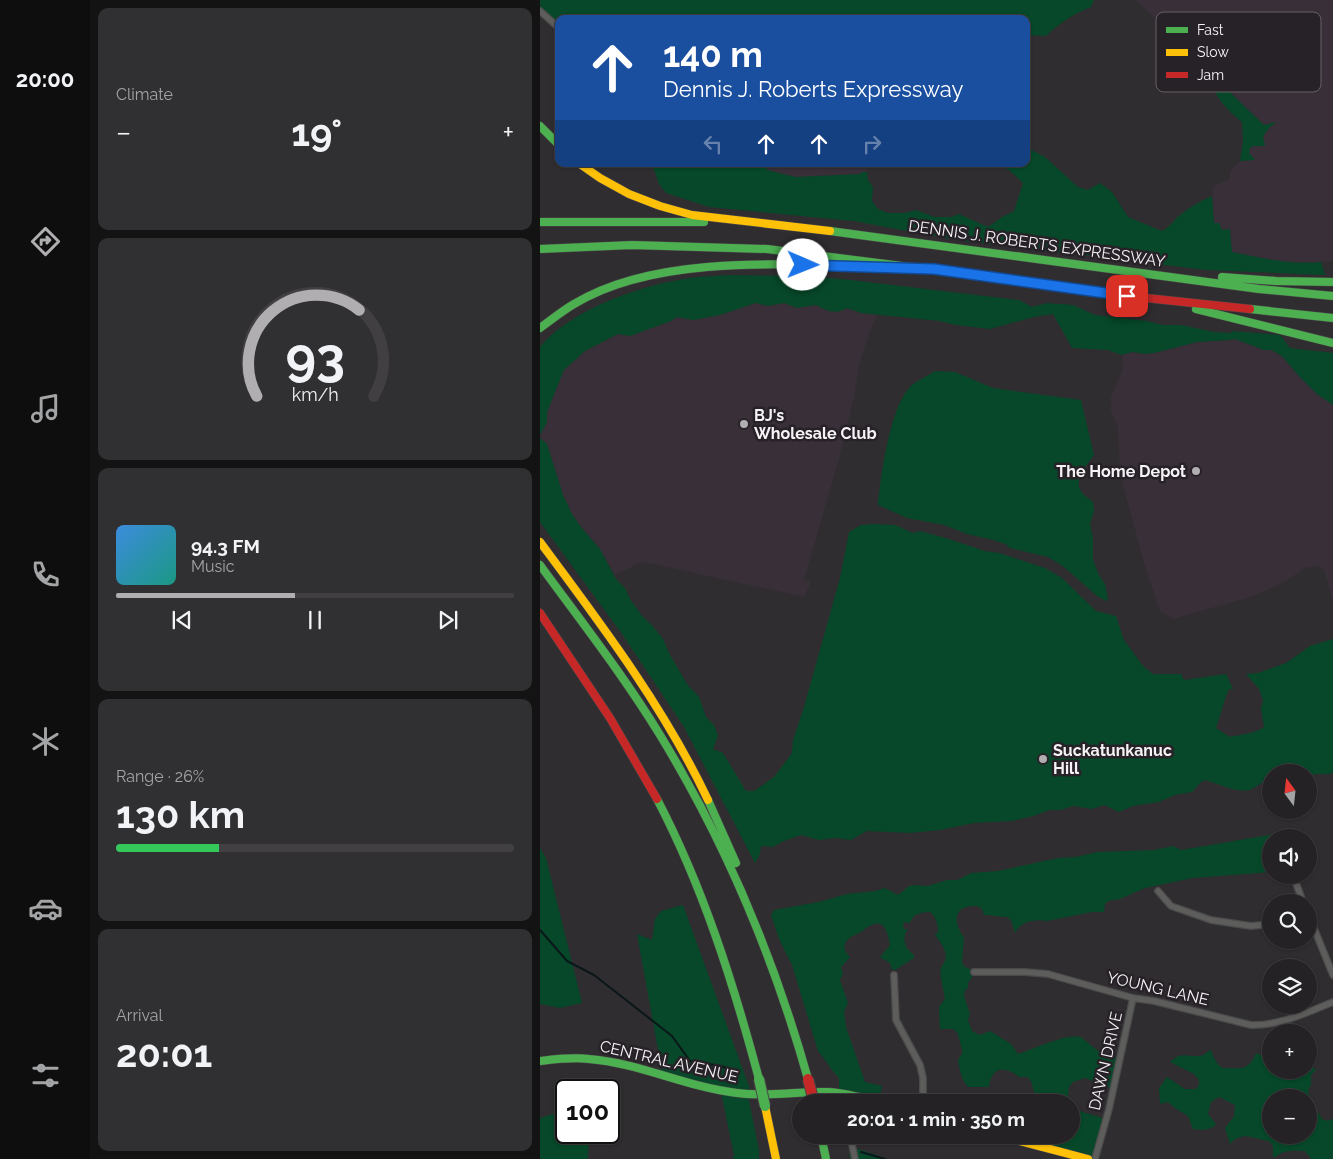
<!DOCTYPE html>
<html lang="en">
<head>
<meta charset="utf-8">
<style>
  body { margin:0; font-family:Raleway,sans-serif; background:#302f31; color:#f1f3f6; height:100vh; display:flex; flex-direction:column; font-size:19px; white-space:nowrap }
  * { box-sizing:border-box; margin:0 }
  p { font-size:16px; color:#a3a4a6 }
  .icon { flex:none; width:28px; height:28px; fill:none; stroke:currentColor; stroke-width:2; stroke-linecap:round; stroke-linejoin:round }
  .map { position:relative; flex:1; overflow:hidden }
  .panel { display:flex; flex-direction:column; gap:8px; padding:8px; background:#141314; width:450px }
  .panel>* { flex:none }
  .top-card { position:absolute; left:15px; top:15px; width:475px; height:152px; border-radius:10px; box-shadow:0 1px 4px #0004,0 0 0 1px #413f41; background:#1a4fa0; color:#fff; overflow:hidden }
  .needle { width:32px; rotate:345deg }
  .tools { position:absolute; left:722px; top:764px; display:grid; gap:10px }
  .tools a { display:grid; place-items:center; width:55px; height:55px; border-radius:50%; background:#242224; box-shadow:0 1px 4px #0004,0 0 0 1px #413f41; font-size:25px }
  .speed { position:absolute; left:15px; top:1079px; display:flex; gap:10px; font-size:25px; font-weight:700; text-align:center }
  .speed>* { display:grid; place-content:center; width:65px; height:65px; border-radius:50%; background:#242224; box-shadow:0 1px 4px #0004,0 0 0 1px #413f41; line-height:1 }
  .speed .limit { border:2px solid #111; border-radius:8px; background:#fff; color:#111 }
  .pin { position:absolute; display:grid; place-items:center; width:42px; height:42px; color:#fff; margin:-21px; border-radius:10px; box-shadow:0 2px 8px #0006 }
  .me { position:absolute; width:55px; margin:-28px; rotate:91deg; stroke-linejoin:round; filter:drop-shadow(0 0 4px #0008) }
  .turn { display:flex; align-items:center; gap:18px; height:105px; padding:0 25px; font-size:22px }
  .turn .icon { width:65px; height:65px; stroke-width:2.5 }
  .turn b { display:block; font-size:35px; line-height:42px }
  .lanes { display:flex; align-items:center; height:48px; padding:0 25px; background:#0003; justify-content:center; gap:25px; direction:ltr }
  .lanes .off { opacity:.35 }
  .big { font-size:38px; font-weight:700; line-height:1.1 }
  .panel .widget { flex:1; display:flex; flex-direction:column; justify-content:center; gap:8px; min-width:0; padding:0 18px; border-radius:10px; background:#302f31 }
  .panel .dial { align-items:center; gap:0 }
  .dial svg { height:130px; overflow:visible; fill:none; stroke:#413f41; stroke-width:7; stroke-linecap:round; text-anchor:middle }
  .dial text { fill:#f1f3f6; stroke:none }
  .song { display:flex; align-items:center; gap:15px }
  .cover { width:60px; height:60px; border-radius:8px; background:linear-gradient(135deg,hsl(210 70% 55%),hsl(170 70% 35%)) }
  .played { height:5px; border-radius:2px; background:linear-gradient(90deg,#b1aeb1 45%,#413f41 45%) }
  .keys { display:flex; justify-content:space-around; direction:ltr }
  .heat { display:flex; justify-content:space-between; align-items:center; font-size:28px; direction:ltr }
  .charge { height:8px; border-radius:4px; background:linear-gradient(90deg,#34c759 26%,#413f41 0) }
  .trip { position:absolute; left:252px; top:1094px; width:288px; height:50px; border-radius:25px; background:#242224; box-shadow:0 1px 4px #0004,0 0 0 1px #413f41; font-weight:700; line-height:50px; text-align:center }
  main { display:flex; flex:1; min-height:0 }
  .tab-bar { display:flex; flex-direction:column; width:90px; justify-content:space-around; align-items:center; background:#0e0e0e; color:#a3a4a6 }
  .tab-bar .icon { width:35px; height:35px }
  .tab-bar .on { color:#b1aeb1 }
  .tab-bar b { font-size:22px; color:#f1f3f6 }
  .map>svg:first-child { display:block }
</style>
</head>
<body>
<main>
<nav class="tab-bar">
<b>20:00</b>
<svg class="icon on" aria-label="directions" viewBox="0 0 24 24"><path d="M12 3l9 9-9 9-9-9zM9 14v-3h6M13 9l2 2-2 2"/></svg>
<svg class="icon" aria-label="music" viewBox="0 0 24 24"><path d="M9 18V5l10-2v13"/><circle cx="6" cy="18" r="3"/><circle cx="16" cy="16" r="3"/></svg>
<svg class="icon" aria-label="phone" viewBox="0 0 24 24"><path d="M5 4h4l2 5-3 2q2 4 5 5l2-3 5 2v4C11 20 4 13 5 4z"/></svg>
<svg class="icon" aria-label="climate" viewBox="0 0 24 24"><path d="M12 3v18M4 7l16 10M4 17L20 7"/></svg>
<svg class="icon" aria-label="car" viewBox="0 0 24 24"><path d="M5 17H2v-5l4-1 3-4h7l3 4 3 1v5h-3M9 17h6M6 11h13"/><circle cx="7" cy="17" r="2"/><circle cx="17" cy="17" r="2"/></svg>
<svg class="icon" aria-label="filters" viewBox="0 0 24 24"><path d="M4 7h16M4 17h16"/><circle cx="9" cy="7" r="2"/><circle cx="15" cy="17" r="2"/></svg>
</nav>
<section class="panel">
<div class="widget"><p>Climate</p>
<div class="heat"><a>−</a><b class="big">19°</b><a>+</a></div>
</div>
<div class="widget dial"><svg viewBox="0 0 100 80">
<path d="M14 69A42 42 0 1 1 86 69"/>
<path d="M14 69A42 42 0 0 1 77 16" stroke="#b1aeb1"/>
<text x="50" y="56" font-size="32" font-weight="700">93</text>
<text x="50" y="72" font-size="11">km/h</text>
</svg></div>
<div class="widget">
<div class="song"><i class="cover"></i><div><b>94.3 FM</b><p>Music</p></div></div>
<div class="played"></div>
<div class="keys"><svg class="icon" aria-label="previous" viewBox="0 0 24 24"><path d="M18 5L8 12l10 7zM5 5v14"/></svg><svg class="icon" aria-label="pause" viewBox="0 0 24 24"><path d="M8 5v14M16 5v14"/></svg><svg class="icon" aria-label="next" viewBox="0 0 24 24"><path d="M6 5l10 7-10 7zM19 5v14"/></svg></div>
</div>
<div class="widget"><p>Range · 26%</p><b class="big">130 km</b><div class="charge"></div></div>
<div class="widget"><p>Arrival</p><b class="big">20:01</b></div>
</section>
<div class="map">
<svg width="793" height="1159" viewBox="0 0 793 1159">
  <rect width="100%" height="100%" fill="#302d30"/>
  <path fill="#382f38" d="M596,0H793V261L764,264L744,262L691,252V245L682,230L674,223L672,196L674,186L690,179V171L700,161L714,159L709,153L710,148L734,123L724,125Z
    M225,164H327V172H322V174L256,177L226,170Z
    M216,303L228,306L244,303L257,308L276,305L287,311L306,308L321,313L337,315L328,337L319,366L314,398L298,462L264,580L271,582L264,597L105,562L97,564L75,575L60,549L41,527L32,514L23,495L7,444L0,438V435L7,422V412L13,395L24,370L45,351L78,334L90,336L131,321L138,317L153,320L180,315Z
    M695,339L724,350H732L743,357L758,375L777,394L793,405V603L785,572L779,566L765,568L746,581L714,596L633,619L620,611L604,563L583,485L579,457L578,427L571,411V396L582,372L583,355L592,352L605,354L614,353L657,342L690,340Z"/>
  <path fill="#064829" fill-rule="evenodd" d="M0,0H554L551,7C533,14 520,23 506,36L486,35V19H19V27L0,10Z
    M673,76L724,125L737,122L730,127L723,136L725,146H713L710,148L709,153L715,160L700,161L703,142L702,122C688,110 671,96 673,76Z
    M486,147L505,157L538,187L548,190L560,183L572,192L588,217L622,231C630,227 633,221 640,215C650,207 660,201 672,196L674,223H679L682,230L690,229L692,252C721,258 750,265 781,262L785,275L666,270L416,240L313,221L169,207L126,193L119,184L114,170L109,164H225L227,170L256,177L321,174V172H327L328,180L333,187L332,201L338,209L348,213H364L376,210L395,217H411L419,214L448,227L462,217L474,211L483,183L468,169L456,164H486Z
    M190,275L267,276L311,280L479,300L492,307L507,303L533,305L555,315L607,321L623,325H641L674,332L691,333L692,331L740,335L750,348L793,353V405L777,394L758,375L743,357L732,350H724L695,339L689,340L657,342L614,353L605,354L592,352L582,355L568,350L532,348L513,314L494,317L450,329L415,325L400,321L321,313L307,308C296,315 287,311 276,305L257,308L244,303L228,306L216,303L180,315L153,320L137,317L131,321L90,336L78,334L45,351L24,370L7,412V422L0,435V347C31,309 104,284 151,278C164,276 177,276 190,275Z
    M395,371L415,372L453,388L541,400L554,455C548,464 533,479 541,491C543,495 549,499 553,502L554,511L550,524L553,539V560L559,575L565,584L568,599L566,601L557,596L524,567L508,557L470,548L465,544L453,540L427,534L404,525L367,518L338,505C341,476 350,404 372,385C378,380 388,376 395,371Z
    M0,438L7,444L23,495L32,514L41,527L60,549L76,579L85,588L90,599L102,616L111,624L123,639L129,653L147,684L159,697L166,717L174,725L178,736L173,749L183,753L206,791H214L234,777L252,753L253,740L264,707L300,578L309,532L321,525L334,524L355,525L373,533L380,531L409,539L445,551L459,553L505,568L522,578L556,611L576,616L584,640L603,666L613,674H641L644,680L686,674L693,689H689C683,702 681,715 676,728L690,737C701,734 715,734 724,727L721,709L723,700L719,689L706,674L718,673L746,663L770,646L793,639V773C785,776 777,772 769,776V772H731V781C721,780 718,787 709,790C698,793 677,784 666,780L661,782L652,792L635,795L619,802L593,806L579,812L564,805L552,809L533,806L521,810H510L493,816L472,821L434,823L400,830L370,833L327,831L311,840L295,838L279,840L261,835L244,841L233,847L221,846L220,854L215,863L144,727L82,634L0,522Z
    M741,833L742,837L731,838V872L653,878L605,888L580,899L568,901L565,904L564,912H552L507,921C495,919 481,921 475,933L471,920L467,917C459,917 452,915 444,915L442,909L437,906C433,906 428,906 424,908C412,913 417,929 424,937L422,962L424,966L435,972L428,983V988L425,990L424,996L430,1014L428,1020L432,1031L440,1035L450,1031L471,1044L478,1054C491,1050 531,1031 542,1038C558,1050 558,1054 579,1058L572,1088L559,1086L555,1082L545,1078L533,1082L529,1087L528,1095L531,1102H491L495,1095L491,1081L487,1077H479C465,1065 451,1067 449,1087H428C421,1079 420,1070 418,1060L422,1054V1049L417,1032L413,1029H400L399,1007L405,999C404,992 399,974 401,968C402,965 404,963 405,961C408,951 401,943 395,935L398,932C398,924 396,917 390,912C382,912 372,914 370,923L364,922L363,926L364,929H368C361,939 365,948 374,955V958L355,970H352L350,963L340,957L350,945C346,924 341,916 321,932C316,935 307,937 305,944C303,949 306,953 310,957L301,967L303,974L300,980L308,1003L304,1012L306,1027L325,1082L342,1086L339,1102L299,1093V1078C290,1069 286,1060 278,1051L252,965L239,939L231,915L234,910L279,902L307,894L335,891L345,888L358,895L369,886L375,885L388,886L407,880H418L431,873L458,871L518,858L536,857L557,852L614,850L633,846L641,850Z
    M0,848L6,858L42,1003L20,1008L0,1004Z
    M143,905L210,1089L211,1094L208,1096L219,1150V1159H193L194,1155L181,1092L123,1077L97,934L112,940L115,919L121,911Z
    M671,1050C673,1056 676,1063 681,1067C684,1069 685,1068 689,1068C704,1069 710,1068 716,1053L723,1056L728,1062L731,1061V1070H769V1064L776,1070L771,1075V1085L768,1090C771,1104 776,1107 782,1119L787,1121L793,1119V1159H771L765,1151C754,1150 744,1150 735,1157H733V1146L729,1141C713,1139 703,1130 690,1144L685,1128L694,1116L695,1105L679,1097L671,1102L668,1114L676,1124C671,1131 661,1130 653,1129L648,1116L635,1108L628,1102L620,1104L619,1088L627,1077L645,1089H656L659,1085V1080L654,1074L630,1062C641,1051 647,1057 659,1056C663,1056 667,1052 671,1050ZM731,1098H769V1135H731Z
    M531,1105L542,1112L566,1119L555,1159H549L510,1147L515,1135H531Z
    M26,1110V1132L49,1133L48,1159H0V1118Z
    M311,1147H312L348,1159H310L309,1154Z"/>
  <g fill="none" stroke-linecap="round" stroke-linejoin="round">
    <path stroke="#0a171a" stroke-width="2" d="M0,930L27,961L54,975L132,1036L150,1061L181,1066L189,1069
      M321,1152L345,1159"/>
    <defs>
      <path id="street" d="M0,11L19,28
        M754,878L763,902
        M618,891L631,906L671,920L711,926L731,924
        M769,916L793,975
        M434,972H485L508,974L593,998L614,1001L711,1025C739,1026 768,1012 793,1002
        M354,975L356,1020L380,1065L383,1078V1102
        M308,1102V1094
        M310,1135L315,1159
        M555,1159L569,1109L593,998"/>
      <path id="fast" d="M0,126L19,145
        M0,222H164
        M290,231L719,289L793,296
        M0,249L92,245L227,249L497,283
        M682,277L736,281L793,282
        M656,309L793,343
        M710,309L793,318
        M0,328C11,320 22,311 34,304C115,255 241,264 332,267
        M0,565C41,621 84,676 120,735C186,843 234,958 268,1079
        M117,799C163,887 193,982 219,1079
        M168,800L196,863
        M0,1061C17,1059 32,1057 49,1059C100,1063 146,1087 197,1093C227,1097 258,1091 288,1092C306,1093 323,1098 340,1102
        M281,1135L286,1159"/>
      <path id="slow" d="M40,164L60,178L89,194L120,206L152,215L290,231
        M0,542C61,624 124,707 168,800
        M225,1106L236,1159
        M457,1135L548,1159"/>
      <path id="jam" d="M497,283L606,298L710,309
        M0,613L70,718L117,799"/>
    </defs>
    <use href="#street" stroke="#4b4a4b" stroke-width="8"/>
    <use href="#fast" stroke="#4b4a4b" stroke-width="9"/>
    <use href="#slow" stroke="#4b4a4b" stroke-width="9"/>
    <use href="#jam" stroke="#4b4a4b" stroke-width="9"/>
    <use href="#street" stroke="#5d5d5c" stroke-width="5.5"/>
    <use href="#fast" stroke="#4caf50" stroke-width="8"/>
    <use href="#slow" stroke="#ffc107" stroke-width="8"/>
    <use href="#jam" stroke="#c62828" stroke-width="8"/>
    <defs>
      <path id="fast-bridge" d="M219,1079L225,1106"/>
      <path id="jam-bridge" d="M268,1079L274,1102"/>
    </defs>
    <use href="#fast-bridge" stroke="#4b4a4b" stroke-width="12" stroke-linecap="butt"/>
    <use href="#jam-bridge" stroke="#4b4a4b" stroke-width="12" stroke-linecap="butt"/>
    <use href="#fast-bridge" stroke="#4caf50" stroke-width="10"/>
    <use href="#jam-bridge" stroke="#c62828" stroke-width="10"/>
  </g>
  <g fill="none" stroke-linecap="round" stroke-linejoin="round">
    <defs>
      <path id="route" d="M263,265L394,269L587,296"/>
    </defs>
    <use href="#route" stroke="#114b97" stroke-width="12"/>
    <use href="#route" stroke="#1a73e8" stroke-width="9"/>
  </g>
  <g fill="#b1aeb1" stroke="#272227" stroke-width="2">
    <circle cx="204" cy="424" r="5"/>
    <circle cx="656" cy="471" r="5"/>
    <circle cx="503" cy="759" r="5"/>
  </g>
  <g text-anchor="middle" stroke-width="5" stroke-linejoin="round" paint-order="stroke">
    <g font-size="16" fill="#f6f3f6" stroke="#272227">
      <text transform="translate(497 243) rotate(8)" y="6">DENNIS J. ROBERTS EXPRESSWAY</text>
      <text transform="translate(618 988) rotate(13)" y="6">YOUNG LANE</text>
      <text transform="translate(129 1061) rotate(13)" y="6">CENTRAL AVENUE</text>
      <text transform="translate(565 1061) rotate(-77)" y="6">DAWN DRIVE</text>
    </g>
    <g font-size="16" font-weight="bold" fill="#f6f3f6" stroke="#272227" text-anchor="start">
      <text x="214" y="421">BJ's<tspan x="214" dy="18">Wholesale Club</tspan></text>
      <text x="646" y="477" text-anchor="end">The Home Depot</text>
      <text x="513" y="756">Suckatunkanuc<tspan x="513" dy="18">Hill</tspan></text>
    </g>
  </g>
  <rect x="616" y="12" width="165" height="80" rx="8" fill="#272227" stroke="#656165" stroke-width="1"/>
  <rect x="626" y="27" width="22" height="6" fill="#4caf50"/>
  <rect x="626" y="49" width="22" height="7" fill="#ffc107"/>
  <rect x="626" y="72" width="22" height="6" fill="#c62828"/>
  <g font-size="14" fill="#f6f3f6">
    <text x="657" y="35">Fast</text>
    <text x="657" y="57">Slow</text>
    <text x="657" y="80">Jam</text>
  </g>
</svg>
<div class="tools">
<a><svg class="needle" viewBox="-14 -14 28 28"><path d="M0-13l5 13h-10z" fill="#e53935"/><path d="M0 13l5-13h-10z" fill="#a3a4a6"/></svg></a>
<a><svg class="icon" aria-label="sound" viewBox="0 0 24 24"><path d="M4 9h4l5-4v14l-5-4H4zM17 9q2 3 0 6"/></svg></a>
<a><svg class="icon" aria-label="search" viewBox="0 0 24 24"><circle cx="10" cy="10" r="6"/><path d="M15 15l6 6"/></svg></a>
<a><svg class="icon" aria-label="layers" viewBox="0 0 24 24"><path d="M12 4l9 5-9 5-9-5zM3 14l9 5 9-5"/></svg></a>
<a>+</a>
<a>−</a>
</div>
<div class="speed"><div class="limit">100</div></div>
<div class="pin" style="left:587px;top:296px;background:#d93025"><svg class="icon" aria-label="arrive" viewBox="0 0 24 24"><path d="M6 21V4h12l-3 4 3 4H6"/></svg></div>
<svg class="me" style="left:263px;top:265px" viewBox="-20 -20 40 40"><circle r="19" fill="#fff"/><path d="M0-13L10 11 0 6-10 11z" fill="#1a73e8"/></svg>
<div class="trip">20:01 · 1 min · 350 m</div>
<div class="top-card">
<div class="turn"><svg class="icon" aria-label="ahead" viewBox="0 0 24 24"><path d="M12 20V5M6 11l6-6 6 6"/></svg><div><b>140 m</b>Dennis J. Roberts Expressway</div></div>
<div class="lanes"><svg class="icon off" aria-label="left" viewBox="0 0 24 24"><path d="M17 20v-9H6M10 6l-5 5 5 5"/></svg><svg class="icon" aria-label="ahead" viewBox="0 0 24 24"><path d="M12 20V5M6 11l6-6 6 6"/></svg><svg class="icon" aria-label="ahead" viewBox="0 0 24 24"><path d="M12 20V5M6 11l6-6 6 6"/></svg><svg class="icon off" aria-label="right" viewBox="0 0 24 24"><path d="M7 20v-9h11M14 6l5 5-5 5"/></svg></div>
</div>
</div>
</main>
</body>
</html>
